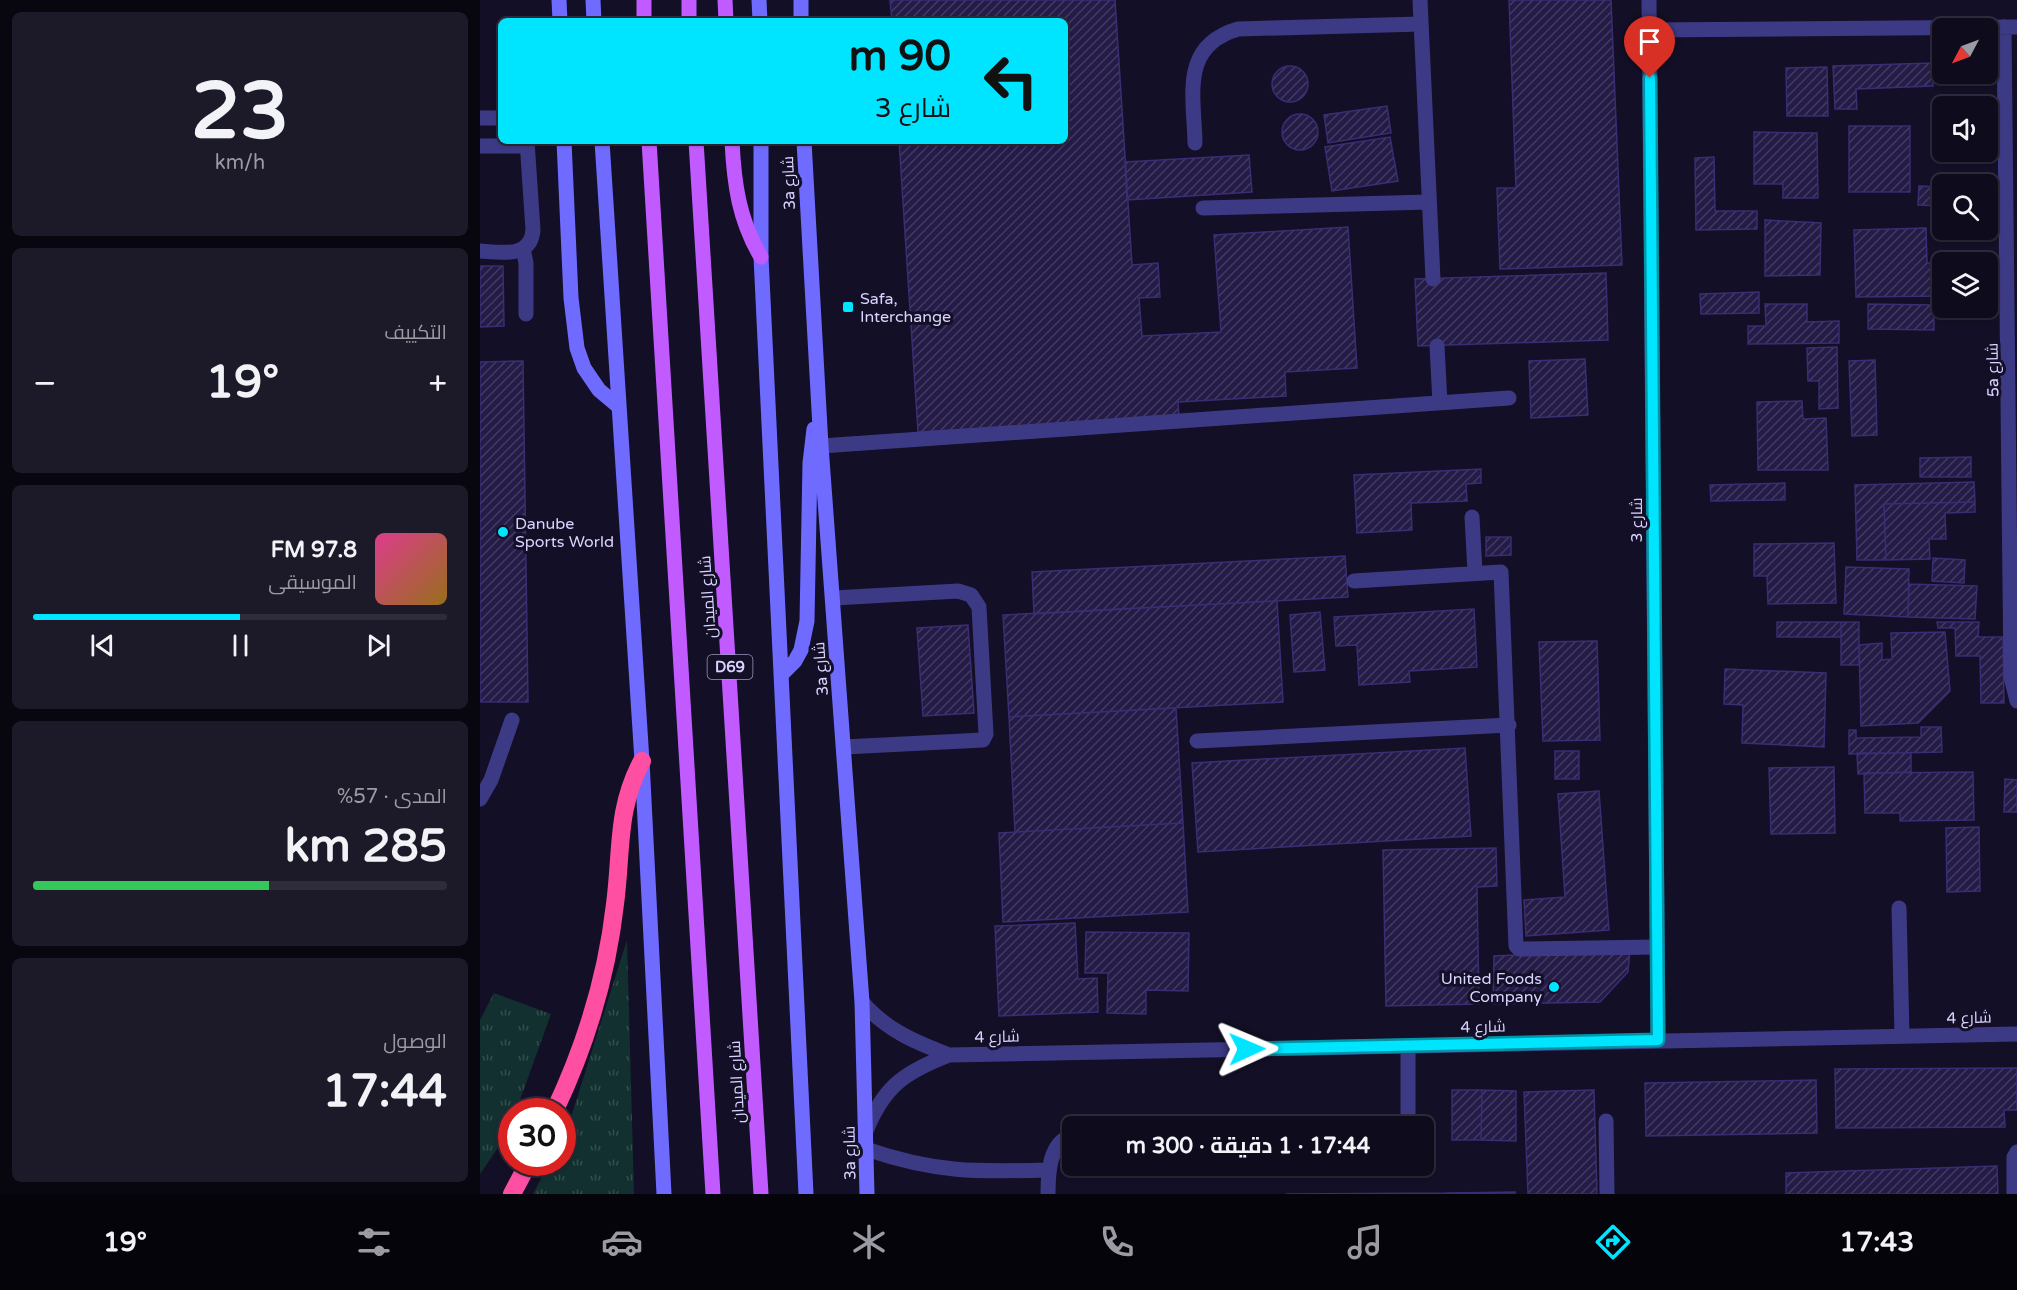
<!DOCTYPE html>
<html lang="ar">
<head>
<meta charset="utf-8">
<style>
  body { margin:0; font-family:"Varela Round",Cairo,sans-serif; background:#1c1929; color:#f1f3f6; direction:rtl; height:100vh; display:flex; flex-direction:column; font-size:22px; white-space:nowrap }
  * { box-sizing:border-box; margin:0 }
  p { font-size:20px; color:#9b9ba3 }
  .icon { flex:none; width:33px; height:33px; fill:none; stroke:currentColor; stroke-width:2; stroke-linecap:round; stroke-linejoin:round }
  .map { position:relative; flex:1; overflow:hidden; direction:ltr }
  .drawer { display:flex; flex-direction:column; gap:12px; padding:12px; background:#08060f; width:480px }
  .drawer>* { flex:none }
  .guide { position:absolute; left:18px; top:18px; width:570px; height:126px; border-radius:9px; box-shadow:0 2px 4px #0004,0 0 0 2px #2e2b3b; direction:rtl; background:#00e5ff; color:#111; overflow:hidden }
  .needle { width:39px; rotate:229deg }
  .tools { position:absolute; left:1452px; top:18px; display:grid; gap:12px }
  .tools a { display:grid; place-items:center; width:66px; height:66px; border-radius:9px; background:#0e0b1c; box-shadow:0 2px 4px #0004,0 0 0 2px #2e2b3b; font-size:30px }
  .speed { position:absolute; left:18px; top:1098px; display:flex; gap:12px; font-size:30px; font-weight:700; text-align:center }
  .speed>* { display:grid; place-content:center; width:78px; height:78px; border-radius:50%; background:#0e0b1c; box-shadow:0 2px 4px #0004,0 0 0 2px #2e2b3b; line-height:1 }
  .speed .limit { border:9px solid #d22; background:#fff; color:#111 }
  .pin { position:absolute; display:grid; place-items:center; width:51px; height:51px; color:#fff; margin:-62px -26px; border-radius:50% 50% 50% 0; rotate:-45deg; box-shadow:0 0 6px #0007 }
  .pin .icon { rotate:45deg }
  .me { position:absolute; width:66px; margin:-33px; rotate:89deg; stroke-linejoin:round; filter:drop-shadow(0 0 4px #0008) }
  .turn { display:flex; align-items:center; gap:21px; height:126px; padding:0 18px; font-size:27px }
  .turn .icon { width:78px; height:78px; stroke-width:2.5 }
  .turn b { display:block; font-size:42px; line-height:51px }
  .big { font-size:45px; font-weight:700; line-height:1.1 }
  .drawer .tile { flex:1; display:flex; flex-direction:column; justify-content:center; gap:9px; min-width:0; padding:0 21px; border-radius:9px; background:#1c1929 }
  .drawer .dial { align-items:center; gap:0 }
  .dial b { font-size:78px; line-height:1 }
  .song { display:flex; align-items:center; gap:18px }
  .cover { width:72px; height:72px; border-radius:9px; background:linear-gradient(135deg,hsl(330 70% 55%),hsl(40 70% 35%)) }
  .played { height:6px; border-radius:3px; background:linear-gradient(90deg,#00e5ff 50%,#2e2b3b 50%) }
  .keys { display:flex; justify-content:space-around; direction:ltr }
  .heat { display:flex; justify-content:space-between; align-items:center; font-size:33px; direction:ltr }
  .charge { height:9px; border-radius:4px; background:linear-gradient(90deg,#34c759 57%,#2e2b3b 0) }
  .trip { position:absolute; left:582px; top:1116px; width:372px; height:60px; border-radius:9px; background:#0e0b1c; box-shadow:0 2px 4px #0004,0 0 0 2px #2e2b3b; font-weight:700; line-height:60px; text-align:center; direction:rtl }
  .tabs { display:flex; height:96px; justify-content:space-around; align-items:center; background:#06040b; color:#9b9ba3 }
  .tabs .icon { width:42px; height:42px }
  .tabs .on { color:#00e5ff }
  .tabs b { font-size:27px; color:#f1f3f6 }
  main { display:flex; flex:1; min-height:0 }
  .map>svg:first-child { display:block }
</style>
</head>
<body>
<main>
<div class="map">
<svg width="1537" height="1194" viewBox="0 0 1537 1194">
  <defs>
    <pattern id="grass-tufts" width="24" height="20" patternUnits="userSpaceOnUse" patternTransform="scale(1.5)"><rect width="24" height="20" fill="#12302f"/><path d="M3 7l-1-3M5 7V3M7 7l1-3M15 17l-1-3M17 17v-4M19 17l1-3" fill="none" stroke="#344d4e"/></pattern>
    <pattern id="building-hatch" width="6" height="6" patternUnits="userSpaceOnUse" patternTransform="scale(1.5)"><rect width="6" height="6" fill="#241b47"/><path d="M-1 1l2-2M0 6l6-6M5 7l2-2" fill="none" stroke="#433b63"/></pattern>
  </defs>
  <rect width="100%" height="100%" fill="#130f26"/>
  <path fill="url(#grass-tufts)" d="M147,940L154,1194H53L69,1163L82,1162L83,1134L91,1117Z
    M14,993L71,1014L36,1111L32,1112L30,1130L0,1174V1020Z"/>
  <path fill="url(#building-hatch)" stroke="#3b2d73" stroke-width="1.5" d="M410,0H635L652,265L678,263L680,297L659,298L662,336L741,332L734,235L868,227L877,368L805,372L806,396L698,402L699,417L438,432L419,141H585V21H412Z
    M1029,0H1131L1142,265L1020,269L1017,188H1036Z
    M1453,63V86L1376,89L1377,109H1355L1353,66Z
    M792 84a18 18 0 1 1 36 0a18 18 0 1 1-36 0Z
    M1347,67L1348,116H1307L1306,68Z
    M907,106L911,133L848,143L844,115Z
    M802 132a18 18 0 1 1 36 0a18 18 0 1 1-36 0Z
    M1369,126H1430V192H1369Z
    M1274,132L1337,133L1338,198H1303V184H1274Z
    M910,137L918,181L852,191L845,147Z
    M769,155L772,192L647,200L645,162Z
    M1234,157L1235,211H1277V229L1216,230L1215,158Z
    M1439,186L1462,187V206L1438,205Z
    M1285,220L1341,223L1340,275L1285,276Z
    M1446,228L1447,263L1480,262H1462V296L1376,297L1374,230Z
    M0,266H23L24,326L0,327Z
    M1126,273L1128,340L938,346L935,279Z
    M1279,292V313L1221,314L1220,294Z
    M1285,304H1327V322L1359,321V343L1268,344V326H1286Z
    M1388,304L1454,305V330L1388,329Z
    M1357,347L1358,408L1339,409V381H1328L1327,348Z
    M1105,359L1108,415L1051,418L1049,361Z
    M1395,360L1397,435L1372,436L1369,361Z
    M43,361L48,702H0V362Z
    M1322,401L1323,419L1346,418L1348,470H1278L1277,402Z
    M1491,457V477H1440V458Z
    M1001,469V483L986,484L987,501L931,503L932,530L877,533L874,475Z
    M1494,482L1495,502L1404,504L1406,560H1377L1375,485Z
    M1305,483V500L1231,501L1230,485Z
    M1495,502V512L1465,513L1466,539H1449L1450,559L1406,560L1404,504Z
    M1006,537H1031V555L1006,556Z
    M1354,543L1356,603L1288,604L1287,576H1274V544Z
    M865,556L868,597L554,614L552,572Z
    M1453,558L1485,560L1484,583L1452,581Z
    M1366,567L1429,569L1428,617L1364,614Z
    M1429,584L1497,586L1495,619L1428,617Z
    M797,601L803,702L529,717L523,615Z
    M994,609L997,667L929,671L930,682L879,685L877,645L856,646L854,617Z
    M840,612L845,670L814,672L810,615Z
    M1297,622H1361V637H1297Z
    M1361,622H1379V665H1361Z
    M1457,622H1499L1498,637H1523L1524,703H1501L1500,656H1476L1475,628H1458Z
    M488,625L494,713L443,716L437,628Z
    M1465,632L1470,691L1438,723L1381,726L1379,645L1402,643V660L1412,659L1411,633Z
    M1117,641L1120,740L1063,741L1059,642Z
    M1245,669L1346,673L1344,747L1262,743L1263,705L1244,704Z
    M696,708L703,823L535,832L529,717Z
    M1441,727H1461L1462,752L1369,754V730H1376V738L1441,737Z
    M985,748L991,836L718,852L712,763Z
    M1075,751H1099V779H1075Z
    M1377,753H1431V772L1378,774Z
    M1354,767L1355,833L1291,834L1289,768Z
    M1493,772L1494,820L1420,821V813H1385L1384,773Z
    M1525,779L1537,780V812H1524Z
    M1119,791L1129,930L1046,936L1044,900L1085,897L1078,794Z
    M703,823L708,912L523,922L519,833Z
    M1499,827L1500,891L1467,892L1466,828Z
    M1016,848L1017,886L997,887L999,1004L906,1006L903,850Z
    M595,923L598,979L617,978L618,1012L519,1016L515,926Z
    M606,932L709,933L708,991L666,990V1014L627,1013L628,973H605Z
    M1150,950L1148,972L1120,1002L1013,1004L1014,956Z
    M1537,1068V1110H1524L1525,1127L1356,1128L1355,1069Z
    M1336,1080L1337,1133L1166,1136L1165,1083Z
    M972,1090H1002L1001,1140H972Z
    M1002,1090L1036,1091V1141L1001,1140Z
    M1114,1090L1117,1194H1048L1044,1092Z
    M1517,1166L1518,1194H1306V1173Z
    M1035,1192V1194H968L967,1193Z
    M967,1193L968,1194H806Z"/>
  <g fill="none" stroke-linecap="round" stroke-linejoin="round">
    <path stroke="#3d3a85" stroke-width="15" d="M940,0L953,279
      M0,118H21
      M715,143C714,95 700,46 758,29L941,24
      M0,146H47
      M723,208L949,202
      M43,249L46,263V314
      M0,251C20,252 51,259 53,230L47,141
      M957,346L960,403
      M341,446L1029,398
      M992,517L995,572
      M874,581L1021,572L1036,946L1039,949L1177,947
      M354,598L478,591L491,595L499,607L506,734L503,740L364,747
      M717,741L1029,725
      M0,799L11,780L32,720
      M1126,1121L1127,1194
      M902,1126L921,1125L928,1117V1046
      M386,1149C456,1173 496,1172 568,1170
      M568,1194C568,1173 569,1143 592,1135
      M1534,1194V1157L1537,1152"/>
    <path stroke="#3d3a85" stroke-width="15" d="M1169,0L1178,1040
      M1524,27L1531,677L1537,701
      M1170,30L1537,27
      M1419,908L1422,1036
      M382,1002C406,1030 435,1042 469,1055
      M386,1131C404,1086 425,1072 469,1055L1537,1034"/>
    <path stroke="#6f6bff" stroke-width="15" d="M79,0L80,21
      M113,0L114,21
      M279,0L280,21
      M321,0V21
      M84,141L91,298L97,348L104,368L119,390L138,406
      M122,141L162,761L184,1194
      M281,141V257L326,1194
      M324,141L341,446L382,1002L387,1194
      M303,673L315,661L321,650L327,621L330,463L334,429"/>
    <path stroke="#c25bff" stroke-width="15" d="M164,0V21
      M209,0V21
      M245,0L246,21
      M169,141L233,1194
      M216,141L281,1194
      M252,141C254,184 259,220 281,257"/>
    <path stroke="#ff4fa3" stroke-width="18" d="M74,1112C105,1047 127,975 135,904C142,852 136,809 162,761
      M32,1194L49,1162"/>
  </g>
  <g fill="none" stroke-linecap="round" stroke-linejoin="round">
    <defs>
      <path id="route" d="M767,1049L1178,1040L1170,78"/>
    </defs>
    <use href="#route" stroke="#0095a6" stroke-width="15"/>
    <use href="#route" stroke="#00e5ff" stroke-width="10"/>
  </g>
  <g fill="#00e5ff" stroke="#130f26" stroke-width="2">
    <rect x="362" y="301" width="12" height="12" rx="3"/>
    <circle cx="23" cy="532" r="6"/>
    <circle cx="1074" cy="987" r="6"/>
  </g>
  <g text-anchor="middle" stroke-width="6" stroke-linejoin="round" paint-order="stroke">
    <rect fill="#130f26" stroke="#9e99be" stroke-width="1.5" x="227.5" y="655" width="45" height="24" rx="4.5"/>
    <g font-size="15" font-weight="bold" fill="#d9d4ff">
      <text x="250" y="672">D69</text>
    </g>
    <g font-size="16" fill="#d9d4ff" stroke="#130f26">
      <text transform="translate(308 183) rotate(-92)" y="6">3a شارع</text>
      <text transform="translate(1512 370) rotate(-91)" y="6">5a شارع</text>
      <text transform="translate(1156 520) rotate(-90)" y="6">شارع 3</text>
      <text transform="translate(227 597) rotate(-94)" y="6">شارع الميدان</text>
      <text transform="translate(340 669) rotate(-94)" y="6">3a شارع</text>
      <text transform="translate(1489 1017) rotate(-1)" y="6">شارع 4</text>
      <text transform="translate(1003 1026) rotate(-1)" y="6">شارع 4</text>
      <text transform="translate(517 1036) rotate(-1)" y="6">شارع 4</text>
      <text transform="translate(256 1082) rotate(-93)" y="6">شارع الميدان</text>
      <text transform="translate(369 1153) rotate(-91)" y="6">3a شارع</text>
    </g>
    <g font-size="16" fill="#d9d4ff" stroke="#130f26" text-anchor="start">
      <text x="380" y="304">Safa,<tspan x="380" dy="18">Interchange</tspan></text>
      <text x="35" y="529">Danube<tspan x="35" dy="18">Sports World</tspan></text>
      <text x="1062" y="984" text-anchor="end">United Foods<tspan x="1062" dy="18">Company</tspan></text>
    </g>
  </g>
</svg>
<div class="tools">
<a><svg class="needle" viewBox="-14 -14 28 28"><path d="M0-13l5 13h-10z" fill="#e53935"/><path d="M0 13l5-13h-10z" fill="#9b9ba3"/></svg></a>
<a><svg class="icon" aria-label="sound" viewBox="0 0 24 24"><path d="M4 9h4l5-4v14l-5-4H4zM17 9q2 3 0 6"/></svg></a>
<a><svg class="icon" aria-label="search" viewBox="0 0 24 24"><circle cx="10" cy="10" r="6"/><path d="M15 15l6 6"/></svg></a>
<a><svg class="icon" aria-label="layers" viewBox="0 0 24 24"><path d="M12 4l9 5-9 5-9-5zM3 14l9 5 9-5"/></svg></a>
</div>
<div class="speed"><div class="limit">30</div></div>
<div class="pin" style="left:1170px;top:78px;background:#d93025"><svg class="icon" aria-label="arrive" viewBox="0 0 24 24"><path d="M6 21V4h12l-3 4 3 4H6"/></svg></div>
<svg class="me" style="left:767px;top:1049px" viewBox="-20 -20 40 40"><path d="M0-17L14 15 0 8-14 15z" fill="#00e5ff" stroke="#fff" stroke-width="4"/></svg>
<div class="trip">17:44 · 1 دقيقة · 300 m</div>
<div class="guide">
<div class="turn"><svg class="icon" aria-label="left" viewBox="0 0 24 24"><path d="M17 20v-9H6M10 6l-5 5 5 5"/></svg><div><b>90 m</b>شارع 3</div></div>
</div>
</div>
<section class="drawer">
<div class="tile dial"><b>23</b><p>km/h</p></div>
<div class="tile"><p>التكييف</p>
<div class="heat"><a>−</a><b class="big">19°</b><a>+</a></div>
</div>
<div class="tile">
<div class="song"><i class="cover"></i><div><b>97.8 FM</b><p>الموسيقى</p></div></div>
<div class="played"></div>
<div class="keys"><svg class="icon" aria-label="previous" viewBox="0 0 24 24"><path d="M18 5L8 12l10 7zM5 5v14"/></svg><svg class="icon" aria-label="pause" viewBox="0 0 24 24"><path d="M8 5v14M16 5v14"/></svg><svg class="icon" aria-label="next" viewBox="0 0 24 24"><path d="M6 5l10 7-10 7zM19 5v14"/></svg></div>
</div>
<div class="tile"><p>المدى · 57%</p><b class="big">285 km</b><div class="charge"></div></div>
<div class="tile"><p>الوصول</p><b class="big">17:44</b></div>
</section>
</main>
<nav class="tabs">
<b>17:43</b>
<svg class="icon on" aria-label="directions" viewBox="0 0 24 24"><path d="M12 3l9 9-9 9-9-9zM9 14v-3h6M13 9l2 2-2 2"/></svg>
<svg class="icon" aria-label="music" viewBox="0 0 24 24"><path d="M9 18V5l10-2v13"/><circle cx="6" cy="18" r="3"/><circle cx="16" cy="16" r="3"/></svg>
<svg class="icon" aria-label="phone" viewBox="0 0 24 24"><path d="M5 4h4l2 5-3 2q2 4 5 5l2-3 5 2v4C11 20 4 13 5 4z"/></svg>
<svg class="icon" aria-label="climate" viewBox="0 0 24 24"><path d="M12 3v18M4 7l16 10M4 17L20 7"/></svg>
<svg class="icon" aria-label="car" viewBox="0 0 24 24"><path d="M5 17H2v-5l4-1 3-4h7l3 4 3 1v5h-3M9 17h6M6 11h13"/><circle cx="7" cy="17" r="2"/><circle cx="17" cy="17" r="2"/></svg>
<svg class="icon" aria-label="filters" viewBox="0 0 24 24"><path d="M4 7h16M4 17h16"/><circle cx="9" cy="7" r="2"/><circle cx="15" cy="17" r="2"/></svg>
<b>19°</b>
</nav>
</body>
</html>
